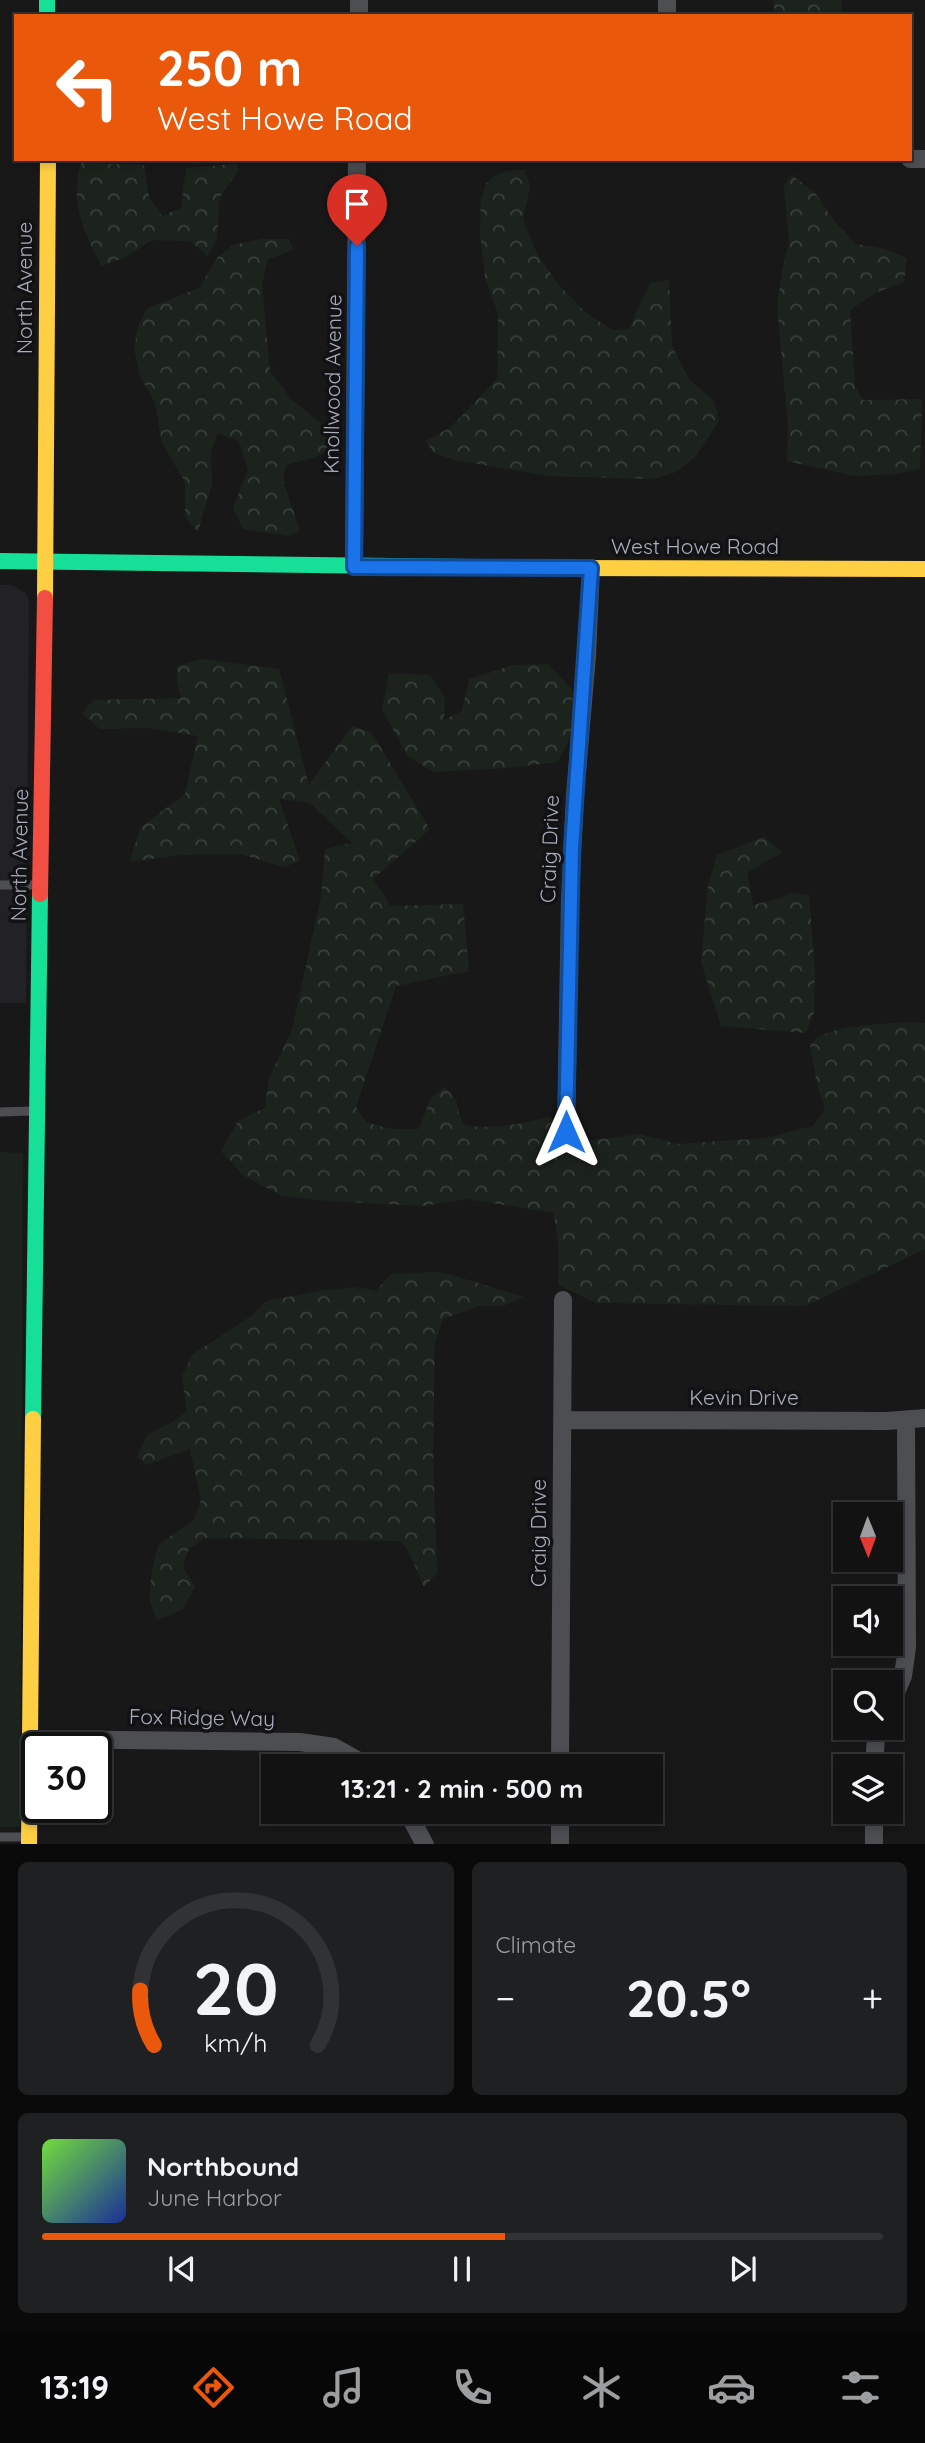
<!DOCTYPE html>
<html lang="en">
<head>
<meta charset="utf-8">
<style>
  body { margin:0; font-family:Quicksand,sans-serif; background:#1f2021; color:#f1f3f6; height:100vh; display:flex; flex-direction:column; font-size:26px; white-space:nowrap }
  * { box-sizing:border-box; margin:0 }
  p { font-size:23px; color:#9c9ea0 }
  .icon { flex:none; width:38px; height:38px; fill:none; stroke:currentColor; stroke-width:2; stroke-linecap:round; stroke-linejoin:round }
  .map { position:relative; height:1844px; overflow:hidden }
  .panel { display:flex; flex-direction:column; gap:18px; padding:18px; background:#0a0a0a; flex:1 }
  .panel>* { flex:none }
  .guide { position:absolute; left:14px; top:14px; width:898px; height:147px; border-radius:0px; box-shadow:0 4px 10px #0003,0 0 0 2px #313233; background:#ea580c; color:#fff; overflow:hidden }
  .needle { width:46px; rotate:179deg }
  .fabs { position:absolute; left:833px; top:1502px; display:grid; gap:14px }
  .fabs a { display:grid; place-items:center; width:70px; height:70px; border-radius:0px; background:#121213; box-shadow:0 4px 10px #0003,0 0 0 2px #313233; font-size:35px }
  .speed { position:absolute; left:21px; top:1732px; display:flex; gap:14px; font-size:35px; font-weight:700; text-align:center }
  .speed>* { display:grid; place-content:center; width:91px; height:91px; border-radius:50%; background:#121213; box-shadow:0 4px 10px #0003,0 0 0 2px #313233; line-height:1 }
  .speed .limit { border:4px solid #111; border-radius:10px; background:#fff; color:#111 }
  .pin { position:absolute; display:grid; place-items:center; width:60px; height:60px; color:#fff; margin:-72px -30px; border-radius:50% 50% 50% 0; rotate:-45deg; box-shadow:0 0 7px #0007 }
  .pin .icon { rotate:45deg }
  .me { position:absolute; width:77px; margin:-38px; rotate:0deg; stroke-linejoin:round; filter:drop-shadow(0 0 5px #0008) }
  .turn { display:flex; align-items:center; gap:24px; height:147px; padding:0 28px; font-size:32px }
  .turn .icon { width:91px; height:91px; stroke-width:2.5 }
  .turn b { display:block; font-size:49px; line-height:60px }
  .big { font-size:52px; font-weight:700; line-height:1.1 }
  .panel .card { flex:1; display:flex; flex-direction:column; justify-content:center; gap:10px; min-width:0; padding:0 24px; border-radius:10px; background:#1f2021 }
  .panel .dial { align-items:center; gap:0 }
  .dial svg { height:182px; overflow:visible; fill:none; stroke:#313233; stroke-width:7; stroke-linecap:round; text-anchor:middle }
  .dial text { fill:#f1f3f6; stroke:none }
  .song { display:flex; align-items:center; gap:21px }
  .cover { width:84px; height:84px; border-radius:10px; background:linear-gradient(135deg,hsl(100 70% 55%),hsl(230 70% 35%)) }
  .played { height:7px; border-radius:4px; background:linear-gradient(90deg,#ea580c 55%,#313233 55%) }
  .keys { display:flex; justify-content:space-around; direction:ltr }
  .heat { display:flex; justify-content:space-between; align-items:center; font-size:38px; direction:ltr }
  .panel .tiles { flex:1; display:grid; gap:18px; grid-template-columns:1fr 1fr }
  .card:last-child { grid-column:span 2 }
  .trip { position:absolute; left:261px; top:1754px; width:402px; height:70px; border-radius:0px; background:#121213; box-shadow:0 4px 10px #0003,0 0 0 2px #313233; font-weight:700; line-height:70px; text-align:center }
  .tab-bar { display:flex; height:112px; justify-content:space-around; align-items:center; background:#070708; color:#9c9ea0 }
  .tab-bar .icon { width:49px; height:49px }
  .tab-bar .current { color:#ea580c }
  .tab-bar b { font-size:32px; color:#f1f3f6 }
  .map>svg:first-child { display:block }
</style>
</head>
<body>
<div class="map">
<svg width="925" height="1845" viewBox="0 0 925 1845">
  <defs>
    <pattern id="forest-crowns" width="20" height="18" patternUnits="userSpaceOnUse" patternTransform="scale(1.75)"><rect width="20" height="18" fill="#1c231d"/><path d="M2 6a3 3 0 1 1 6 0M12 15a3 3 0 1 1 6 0" fill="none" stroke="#3a403c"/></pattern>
  </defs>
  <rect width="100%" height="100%" fill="#181819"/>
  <path fill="#222226" d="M0,585H11L26,593L29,602L26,1003H0Z"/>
  <path fill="url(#forest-crowns)" d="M773,0H842L841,16H775Z
    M81,163L144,165L149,197L162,216L181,208L186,168L236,164L239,170L220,197L217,238L208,256L190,241L152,240L126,257L102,266C84,234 69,200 81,163Z
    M514,170H525L530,186L523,219L537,254L559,285L584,311L612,330L629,329L650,283L669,280L672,346L689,379L714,401L719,421L696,456L676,472L653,479L548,476L455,460L434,453L426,441L451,427L497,379L498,314L485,277L480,233L481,200L486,183L499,173Z
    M792,175L815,193L835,222L856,244L885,249L907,258L904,282L875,293L850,310L855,387L863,400L922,399L920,469L896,474L854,476L787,461L788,425L777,306L782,271L789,243L784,186Z
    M261,239H289L294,250L268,259L262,284L270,371L291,399L323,425L336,446L315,457L286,465L283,481L300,530L290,536L243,529L233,508L248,470L239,441L218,433L211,451L212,484L198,532L185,517V482L162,443L155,403L140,376L134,348L138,327L146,309L199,288L217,258L233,245Z
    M202,659L279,669L309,785L352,726L372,733L430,829L373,879L391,906L463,904L469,971L396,986L356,1107L367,1123L392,1129H419L431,1098L445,1087L456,1100L460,1117L465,1125C493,1130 523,1124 550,1116L572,1143L640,1134L677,1144L766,1138L813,1126L825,1109L817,1084L810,1046C812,1043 814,1040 817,1038C834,1025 903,1021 925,1023V1249L805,1306L596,1303L558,1285V1244L554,1213L467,1199L423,1206L328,1201L282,1196L243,1175L221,1151L238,1121L265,1108L269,1078L292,1030L321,897L325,849L352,843L310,803L279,799L300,861L283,867L241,854L182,855L129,862L141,827L185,794L198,736L149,728L100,729L82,714L93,700L181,698L177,680V666Z
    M548,664L572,689L574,729L558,762L508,768L433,772L408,756L382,710L389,673L430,675L445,698L444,720L462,711L469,679L513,665Z
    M764,837L782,852L747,873L753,905L784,897L789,893L809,895L815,969L814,1013L806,1033L721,1026L701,962L708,886L717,855Z
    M435,1272C455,1275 472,1281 491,1287C502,1291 512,1292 523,1297L503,1306H479L443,1319L435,1343L433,1450L437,1573L424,1587C416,1571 413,1555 400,1541L204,1538L188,1550L183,1567L195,1587L182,1610L157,1620L149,1599L152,1570L158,1545L194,1520L201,1500L190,1449L147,1465L137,1457L147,1435L174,1421L187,1411L182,1376L193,1354L253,1315L266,1301L324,1290L358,1287L376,1291L391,1274Z"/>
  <path fill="#1c231d" d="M0,1152L23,1153L20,1827H0Z"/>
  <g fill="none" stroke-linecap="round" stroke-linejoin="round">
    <path stroke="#4c4e52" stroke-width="9" d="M0,885H37
      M0,1112L32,1111
      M0,1837H24"/>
    <path stroke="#4c4e52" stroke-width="18" d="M359,16V0
      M667,16V0
      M910,159H925
      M354,567L357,159
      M566,1132L570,900L575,795L587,656L591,568
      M562,1420L887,1421L925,1418
      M891,1704L903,1676L907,1647L906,1420
      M30,1739L300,1742L334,1747L368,1766
      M560,1766L563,1300
      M874,1766L876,1737L880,1727
      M407,1811L425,1845
      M874,1811V1845
      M560,1845V1811"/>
    <path stroke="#16e098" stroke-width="16" d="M47,0V16
      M0,561L554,568
      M33,1419L40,894"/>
    <path stroke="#ffcf43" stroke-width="16" d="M554,568L925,569
      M45,598L48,159
      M29,1845L33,1419"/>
    <path stroke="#f24e42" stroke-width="16" d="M40,894L45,598"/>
  </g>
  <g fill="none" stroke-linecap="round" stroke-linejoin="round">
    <defs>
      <path id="route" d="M357,246L354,567L591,568L572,848L566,1132"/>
    </defs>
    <use href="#route" stroke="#114b97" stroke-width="18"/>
    <use href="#route" stroke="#1a73e8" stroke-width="12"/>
  </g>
  <g text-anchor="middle" stroke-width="7" stroke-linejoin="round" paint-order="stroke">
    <g font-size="21" fill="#a8aebb" stroke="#121215">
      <text transform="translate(25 288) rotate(-90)" y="7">North Avenue</text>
      <text transform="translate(333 384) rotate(-89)" y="7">Knollwood Avenue</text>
      <text x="695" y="554">West Howe Road</text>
      <text transform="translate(550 849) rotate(-88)" y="7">Craig Drive</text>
      <text transform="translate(20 855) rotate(-89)" y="7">North Avenue</text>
      <text x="744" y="1405">Kevin Drive</text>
      <text transform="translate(539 1533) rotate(-90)" y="7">Craig Drive</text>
      <text transform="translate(202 1718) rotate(1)" y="7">Fox Ridge Way</text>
    </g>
  </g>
</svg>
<div class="fabs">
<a><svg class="needle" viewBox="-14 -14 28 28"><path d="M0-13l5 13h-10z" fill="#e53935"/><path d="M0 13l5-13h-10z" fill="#9c9ea0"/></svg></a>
<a><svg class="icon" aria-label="sound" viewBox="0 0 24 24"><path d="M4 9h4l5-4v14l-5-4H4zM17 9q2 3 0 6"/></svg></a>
<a><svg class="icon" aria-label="search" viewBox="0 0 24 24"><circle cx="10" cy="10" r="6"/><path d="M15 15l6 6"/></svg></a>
<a><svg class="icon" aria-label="layers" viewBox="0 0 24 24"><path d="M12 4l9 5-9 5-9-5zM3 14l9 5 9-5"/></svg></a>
</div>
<div class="speed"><div class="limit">30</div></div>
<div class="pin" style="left:357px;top:246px;background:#d93025"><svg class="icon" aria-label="arrive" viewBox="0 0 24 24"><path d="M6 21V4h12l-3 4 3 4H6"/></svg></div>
<svg class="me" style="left:566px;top:1132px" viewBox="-20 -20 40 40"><path d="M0-17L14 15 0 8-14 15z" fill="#1a73e8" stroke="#fff" stroke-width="4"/></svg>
<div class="trip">13:21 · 2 min · 500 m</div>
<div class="guide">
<div class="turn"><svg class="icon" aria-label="left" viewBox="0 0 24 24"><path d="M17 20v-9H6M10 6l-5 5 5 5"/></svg><div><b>250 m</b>West Howe Road</div></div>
</div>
</div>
<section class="panel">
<div class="tiles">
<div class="card dial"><svg viewBox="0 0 100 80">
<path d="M14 69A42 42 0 1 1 86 69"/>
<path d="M14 69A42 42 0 0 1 8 45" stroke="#ea580c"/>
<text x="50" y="56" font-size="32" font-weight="700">20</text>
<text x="50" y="72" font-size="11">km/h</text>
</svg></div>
<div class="card"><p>Climate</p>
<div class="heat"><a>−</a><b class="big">20.5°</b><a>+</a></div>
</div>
<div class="card">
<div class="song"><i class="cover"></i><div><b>Northbound</b><p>June Harbor</p></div></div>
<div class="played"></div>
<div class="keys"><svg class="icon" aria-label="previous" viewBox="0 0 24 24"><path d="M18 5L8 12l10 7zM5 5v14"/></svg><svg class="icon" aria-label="pause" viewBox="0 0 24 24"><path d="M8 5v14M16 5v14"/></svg><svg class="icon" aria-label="next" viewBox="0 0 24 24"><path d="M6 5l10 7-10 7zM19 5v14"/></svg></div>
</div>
</div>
</section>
<nav class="tab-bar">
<b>13:19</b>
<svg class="icon current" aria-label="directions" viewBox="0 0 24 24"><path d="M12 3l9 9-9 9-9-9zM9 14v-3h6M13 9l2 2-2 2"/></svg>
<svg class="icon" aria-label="music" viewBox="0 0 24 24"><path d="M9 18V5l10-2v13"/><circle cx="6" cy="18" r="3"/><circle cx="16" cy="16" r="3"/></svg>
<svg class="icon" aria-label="phone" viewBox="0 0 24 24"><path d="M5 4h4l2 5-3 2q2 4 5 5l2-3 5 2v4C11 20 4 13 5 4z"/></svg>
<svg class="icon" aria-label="climate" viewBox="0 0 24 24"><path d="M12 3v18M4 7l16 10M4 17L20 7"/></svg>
<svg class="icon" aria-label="car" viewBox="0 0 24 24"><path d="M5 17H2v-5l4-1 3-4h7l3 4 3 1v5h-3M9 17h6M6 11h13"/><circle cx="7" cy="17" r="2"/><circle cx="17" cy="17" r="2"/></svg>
<svg class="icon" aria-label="filters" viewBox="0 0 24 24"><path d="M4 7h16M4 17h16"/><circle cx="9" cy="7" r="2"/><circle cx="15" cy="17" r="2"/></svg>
</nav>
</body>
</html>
